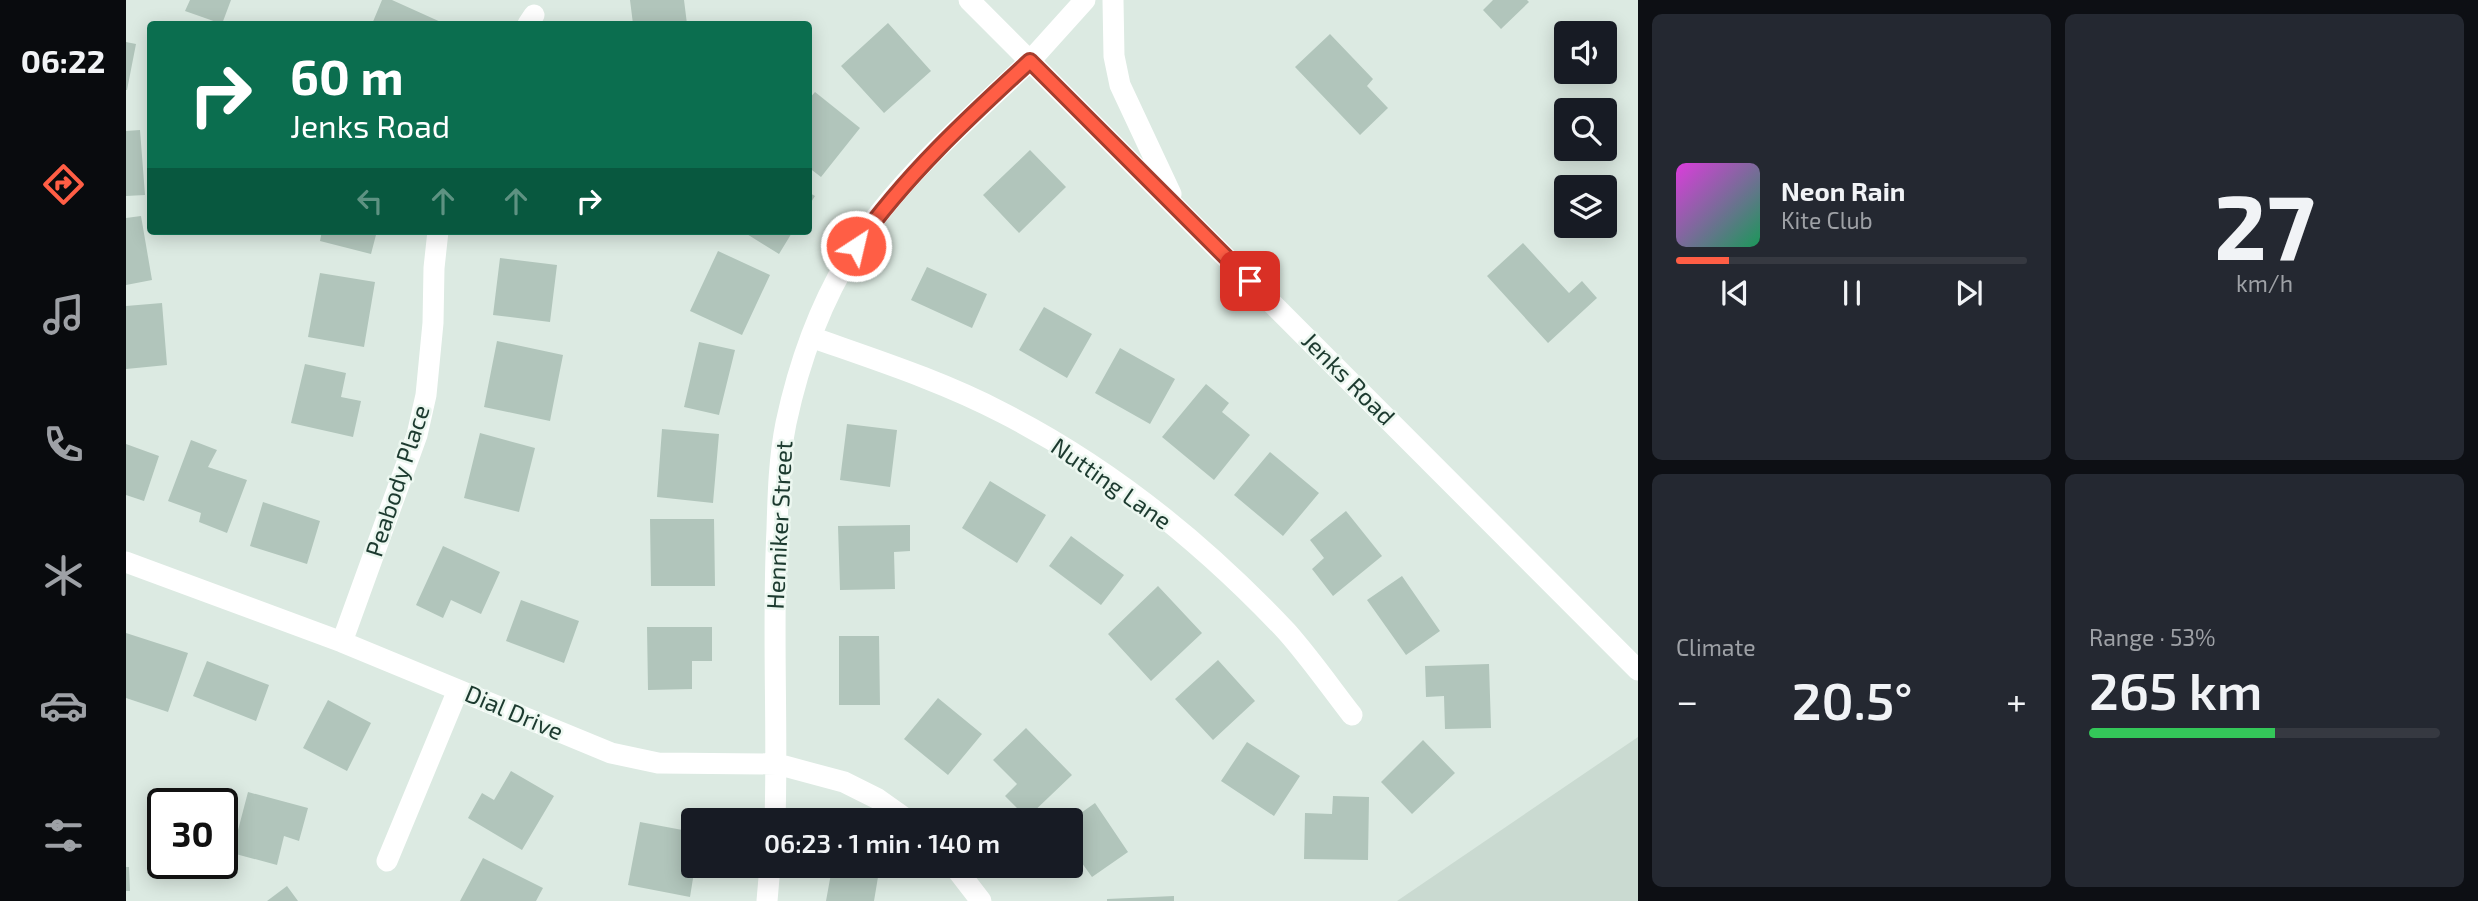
<!DOCTYPE html>
<html lang="en">
<head>
<meta charset="utf-8">
<style>
  body { margin:0; font-family:"Exo 2",sans-serif; background:#242831; color:#f1f3f6; height:100vh; display:flex; flex-direction:column; font-size:26px; white-space:nowrap }
  * { box-sizing:border-box; margin:0 }
  p { font-size:23px; color:#9ea1a6 }
  .icon { flex:none; width:38px; height:38px; fill:none; stroke:currentColor; stroke-width:2; stroke-linecap:round; stroke-linejoin:round }
  .map { position:relative; flex:1; overflow:hidden }
  .details { display:flex; flex-direction:column; gap:14px; padding:14px; background:#0d0f14; width:840px }
  .details>* { flex:none }
  .hud { position:absolute; left:21px; top:21px; width:665px; height:214px; border-radius:7px; box-shadow:0 4px 18px #0003; background:#0b6e4f; color:#fff; overflow:hidden }
  .controls { position:absolute; left:1428px; top:21px; display:grid; gap:14px }
  .controls a { display:grid; place-items:center; width:63px; height:63px; border-radius:7px; background:#171b24; box-shadow:0 4px 18px #0003; font-size:35px }
  .speed { position:absolute; left:21px; top:788px; display:flex; gap:14px; font-size:35px; font-weight:700; text-align:center }
  .speed>* { display:grid; place-content:center; width:91px; height:91px; border-radius:50%; background:#171b24; box-shadow:0 4px 18px #0003; line-height:1 }
  .speed .limit { border:4px solid #111; border-radius:10px; background:#fff; color:#111 }
  .pin { position:absolute; display:grid; place-items:center; width:60px; height:60px; color:#fff; margin:-30px; border-radius:14px; box-shadow:0 4px 10px #0006 }
  .me { position:absolute; width:77px; margin:-38px; rotate:35deg; stroke-linejoin:round; filter:drop-shadow(0 0 5px #0008) }
  .turn { display:flex; align-items:center; gap:24px; height:147px; padding:0 28px; font-size:32px }
  .turn .icon { width:91px; height:91px; stroke-width:2.5 }
  .turn b { display:block; font-size:49px; line-height:60px }
  .lanes { display:flex; align-items:center; height:66px; padding:0 28px; background:#0003; justify-content:center; gap:35px; direction:ltr }
  .lanes .off { opacity:.35 }
  .big { font-size:52px; font-weight:600; line-height:1.1 }
  .details .tile { flex:1; display:flex; flex-direction:column; justify-content:center; gap:10px; min-width:0; padding:0 24px; border-radius:10px; background:#242831 }
  .details .dial { align-items:center; gap:0 }
  .dial b { font-size:91px; line-height:1 }
  .song { display:flex; align-items:center; gap:21px }
  .cover { width:84px; height:84px; border-radius:10px; background:linear-gradient(135deg,hsl(300 70% 55%),hsl(150 70% 35%)) }
  .played { height:7px; border-radius:4px; background:linear-gradient(90deg,#ff5e45 15%,#363941 15%) }
  .keys { display:flex; justify-content:space-around; direction:ltr }
  .heat { display:flex; justify-content:space-between; align-items:center; font-size:38px; direction:ltr }
  .charge { height:10px; border-radius:5px; background:linear-gradient(90deg,#34c759 53%,#363941 0) }
  .details .tiles { flex:1; display:grid; gap:14px; grid-template-columns:repeat(2,1fr) }
  .trip { position:absolute; left:555px; top:808px; width:402px; height:70px; border-radius:7px; background:#171b24; box-shadow:0 4px 18px #0003; font-weight:600; line-height:70px; text-align:center }
  main { display:flex; flex:1; min-height:0 }
  .tab-bar { display:flex; flex-direction:column; width:126px; justify-content:space-around; align-items:center; background:#090b0e; color:#9ea1a6 }
  .tab-bar .icon { width:49px; height:49px }
  .tab-bar .on { color:#ff5e45 }
  .tab-bar b { font-size:32px; color:#f1f3f6 }
  .map>svg:first-child { display:block }
</style>
</head>
<body>
<main>
<nav class="tab-bar">
<b>06:22</b>
<svg class="icon on" aria-label="directions" viewBox="0 0 24 24"><path d="M12 3l9 9-9 9-9-9zM9 14v-3h6M13 9l2 2-2 2"/></svg>
<svg class="icon" aria-label="music" viewBox="0 0 24 24"><path d="M9 18V5l10-2v13"/><circle cx="6" cy="18" r="3"/><circle cx="16" cy="16" r="3"/></svg>
<svg class="icon" aria-label="phone" viewBox="0 0 24 24"><path d="M5 4h4l2 5-3 2q2 4 5 5l2-3 5 2v4C11 20 4 13 5 4z"/></svg>
<svg class="icon" aria-label="climate" viewBox="0 0 24 24"><path d="M12 3v18M4 7l16 10M4 17L20 7"/></svg>
<svg class="icon" aria-label="car" viewBox="0 0 24 24"><path d="M5 17H2v-5l4-1 3-4h7l3 4 3 1v5h-3M9 17h6M6 11h13"/><circle cx="7" cy="17" r="2"/><circle cx="17" cy="17" r="2"/></svg>
<svg class="icon" aria-label="filters" viewBox="0 0 24 24"><path d="M4 7h16M4 17h16"/><circle cx="9" cy="7" r="2"/><circle cx="15" cy="17" r="2"/></svg>
</nav>
<div class="map">
<svg width="1512" height="901" viewBox="0 0 1512 901">
  <rect width="100%" height="100%" fill="#dceae2"/>
  <path fill="#cadad1" d="M1512,737V901H1271Z"/>
  <path fill="#b1c5bb" d="M64,0H105L96,24L59,11Z
    M256,0H266L317,23V24H246Z
    M504,0H558L561,24H507Z
    M1367,0H1401L1403,2L1375,29L1357,10Z
    M762,23L805,71L758,113L715,66Z
    M1204,34L1247,79L1241,86L1262,108L1234,135L1169,67Z
    M0,42L10,44L1,90H0Z
    M689,92L734,128L695,177L682,167V100Z
    M14,130L19,195L0,196V131Z
    M904,150L940,187L893,233L857,195Z
    M682,192L689,196L682,207Z
    M15,216L26,280L0,285V218Z
    M196,231H251L245,254L194,241Z
    M616,231H667L653,254Z
    M1397,243L1443,293L1456,281L1471,298L1422,343L1361,276Z
    M592,251L644,275L616,335L564,311Z
    M374,258L431,265L424,322L367,315Z
    M801,267L861,294L846,328L785,300Z
    M194,273L249,282L238,347L182,337Z
    M36,303L41,365L0,369V306Z
    M918,307L966,334L941,378L893,350Z
    M371,341L437,355L424,421L358,407Z
    M573,342L609,350L593,415L558,407Z
    M994,348L1049,379L1024,424L969,393Z
    M179,364L220,373L215,397L235,401L227,437L165,423Z
    M1080,384L1103,403L1096,412L1124,435L1088,480L1036,437Z
    M721,424L771,430L764,487L714,480Z
    M536,429L593,434L587,503L531,497Z
    M354,433L409,448L393,512L338,498Z
    M65,440L91,450L82,467L121,480L101,533L73,522L75,513L42,501Z
    M0,444L33,456L18,501L0,495Z
    M1144,452L1193,493L1157,536L1108,495Z
    M864,481L920,515L891,563L836,528Z
    M137,502L194,521L181,564L124,546Z
    M1220,511L1256,556L1207,596L1186,569L1198,558L1184,540Z
    M524,519H588L589,586H525Z
    M784,525V551L768,552L769,589L714,590L712,526Z
    M945,536L998,575L975,605L923,566Z
    M317,546L374,572L355,614L325,600L317,618L290,605Z
    M1276,576L1314,631L1280,655L1241,600Z
    M1032,586L1076,633L1025,681L982,634Z
    M395,600L453,621L438,663L380,641Z
    M521,627H586V661H566V689L522,690Z
    M0,633L62,653L42,712L0,698Z
    M713,636H753L754,705H713Z
    M1092,660L1129,701L1087,740L1049,699Z
    M81,661L143,685L130,721L67,696Z
    M1363,664L1365,728L1319,729L1318,696L1300,697L1299,666Z
    M812,698L856,734L822,775L778,739Z
    M202,700L245,723L221,771L177,748Z
    M900,728L946,775L901,818L879,796L891,784L867,760Z
    M1297,740L1329,773L1286,814L1255,782Z
    M1121,742L1174,776L1148,816L1095,781Z
    M385,771L428,796L396,850L342,818L356,793L368,800Z
    M122,792L182,808L173,841L158,836L151,865L106,853Z
    M1207,796L1243,797L1242,860L1178,859L1179,813L1206,814Z
    M969,803L1002,852L966,877L953,859L945,864V820Z
    M514,822L567,832V866H569L564,897L502,885Z
    M357,858L417,888L410,901H334Z
    M0,867H3L4,891H0Z
    M706,868L752,877L748,901H700Z
    M161,886L172,901H141Z
    M1048,896V901H981V899Z"/>
  <g fill="none" stroke-linecap="round" stroke-linejoin="round">
    <path stroke="#fff" stroke-width="21" d="M402,24L408,15
      M685,337C750,360 816,381 877,413C983,467 1080,546 1161,632C1184,658 1205,688 1226,715
      M0,562L216,642L485,753L532,763L651,764L718,782L752,799L783,821
      M216,642L291,435L300,395L307,323L308,268L312,231
      M649,821C652,723 646,626 651,529C652,493 653,458 660,423C673,362 696,299 730,246C774,177 845,117 904,61
      M261,861L332,690
      M828,866L855,901
      M641,901L644,866"/>
    <path stroke="#fff" stroke-width="21" d="M843,0L1512,670
      M987,0L988,56L994,85L1045,194
      M904,61L959,0"/>
  </g>
  <g fill="none" stroke-linecap="round" stroke-linejoin="round">
    <defs>
      <path id="route" d="M730,246C779,176 842,118 904,61L1124,281"/>
    </defs>
    <use href="#route" stroke="#a63d2d" stroke-width="18"/>
    <use href="#route" stroke="#ff5e45" stroke-width="12"/>
  </g>
  <g text-anchor="middle" stroke-width="5" stroke-linejoin="round" paint-order="stroke">
    <g font-size="24" fill="#1c3a2f" stroke="#ecf7f0">
      <text transform="translate(1222 379) rotate(45)" y="8">Jenks Road</text>
      <text transform="translate(272 481) rotate(-72)" y="8">Peabody Place</text>
      <text transform="translate(985 484) rotate(35)" y="8">Nutting Lane</text>
      <text transform="translate(654 525) rotate(-87)" y="8">Henniker Street</text>
      <text transform="translate(388 713) rotate(23)" y="8">Dial Drive</text>
    </g>
  </g>
</svg>
<div class="controls">
<a><svg class="icon" aria-label="sound" viewBox="0 0 24 24"><path d="M4 9h4l5-4v14l-5-4H4zM17 9q2 3 0 6"/></svg></a>
<a><svg class="icon" aria-label="search" viewBox="0 0 24 24"><circle cx="10" cy="10" r="6"/><path d="M15 15l6 6"/></svg></a>
<a><svg class="icon" aria-label="layers" viewBox="0 0 24 24"><path d="M12 4l9 5-9 5-9-5zM3 14l9 5 9-5"/></svg></a>
</div>
<div class="speed"><div class="limit">30</div></div>
<div class="pin" style="left:1124px;top:281px;background:#d93025"><svg class="icon" aria-label="arrive" viewBox="0 0 24 24"><path d="M6 21V4h12l-3 4 3 4H6"/></svg></div>
<svg class="me" style="left:730px;top:246px" viewBox="-20 -20 40 40"><circle r="17" fill="#ff5e45" stroke="#fff" stroke-width="3"/><path d="M0-11L8 9 0 5-8 9z" fill="#fff"/></svg>
<div class="trip">06:23 · 1 min · 140 m</div>
<div class="hud">
<div class="turn"><svg class="icon" aria-label="right" viewBox="0 0 24 24"><path d="M7 20v-9h11M14 6l5 5-5 5"/></svg><div><b>60 m</b>Jenks Road</div></div>
<div class="lanes"><svg class="icon off" aria-label="left" viewBox="0 0 24 24"><path d="M17 20v-9H6M10 6l-5 5 5 5"/></svg><svg class="icon off" aria-label="ahead" viewBox="0 0 24 24"><path d="M12 20V5M6 11l6-6 6 6"/></svg><svg class="icon off" aria-label="ahead" viewBox="0 0 24 24"><path d="M12 20V5M6 11l6-6 6 6"/></svg><svg class="icon" aria-label="right" viewBox="0 0 24 24"><path d="M7 20v-9h11M14 6l5 5-5 5"/></svg></div>
</div>
</div>
<section class="details">
<div class="tiles">
<div class="tile">
<div class="song"><i class="cover"></i><div><b>Neon Rain</b><p>Kite Club</p></div></div>
<div class="played"></div>
<div class="keys"><svg class="icon" aria-label="previous" viewBox="0 0 24 24"><path d="M18 5L8 12l10 7zM5 5v14"/></svg><svg class="icon" aria-label="pause" viewBox="0 0 24 24"><path d="M8 5v14M16 5v14"/></svg><svg class="icon" aria-label="next" viewBox="0 0 24 24"><path d="M6 5l10 7-10 7zM19 5v14"/></svg></div>
</div>
<div class="tile dial"><b>27</b><p>km/h</p></div>
<div class="tile"><p>Climate</p>
<div class="heat"><a>−</a><b class="big">20.5°</b><a>+</a></div>
</div>
<div class="tile"><p>Range · 53%</p><b class="big">265 km</b><div class="charge"></div></div>
</div>
</section>
</main>
</body>
</html>
